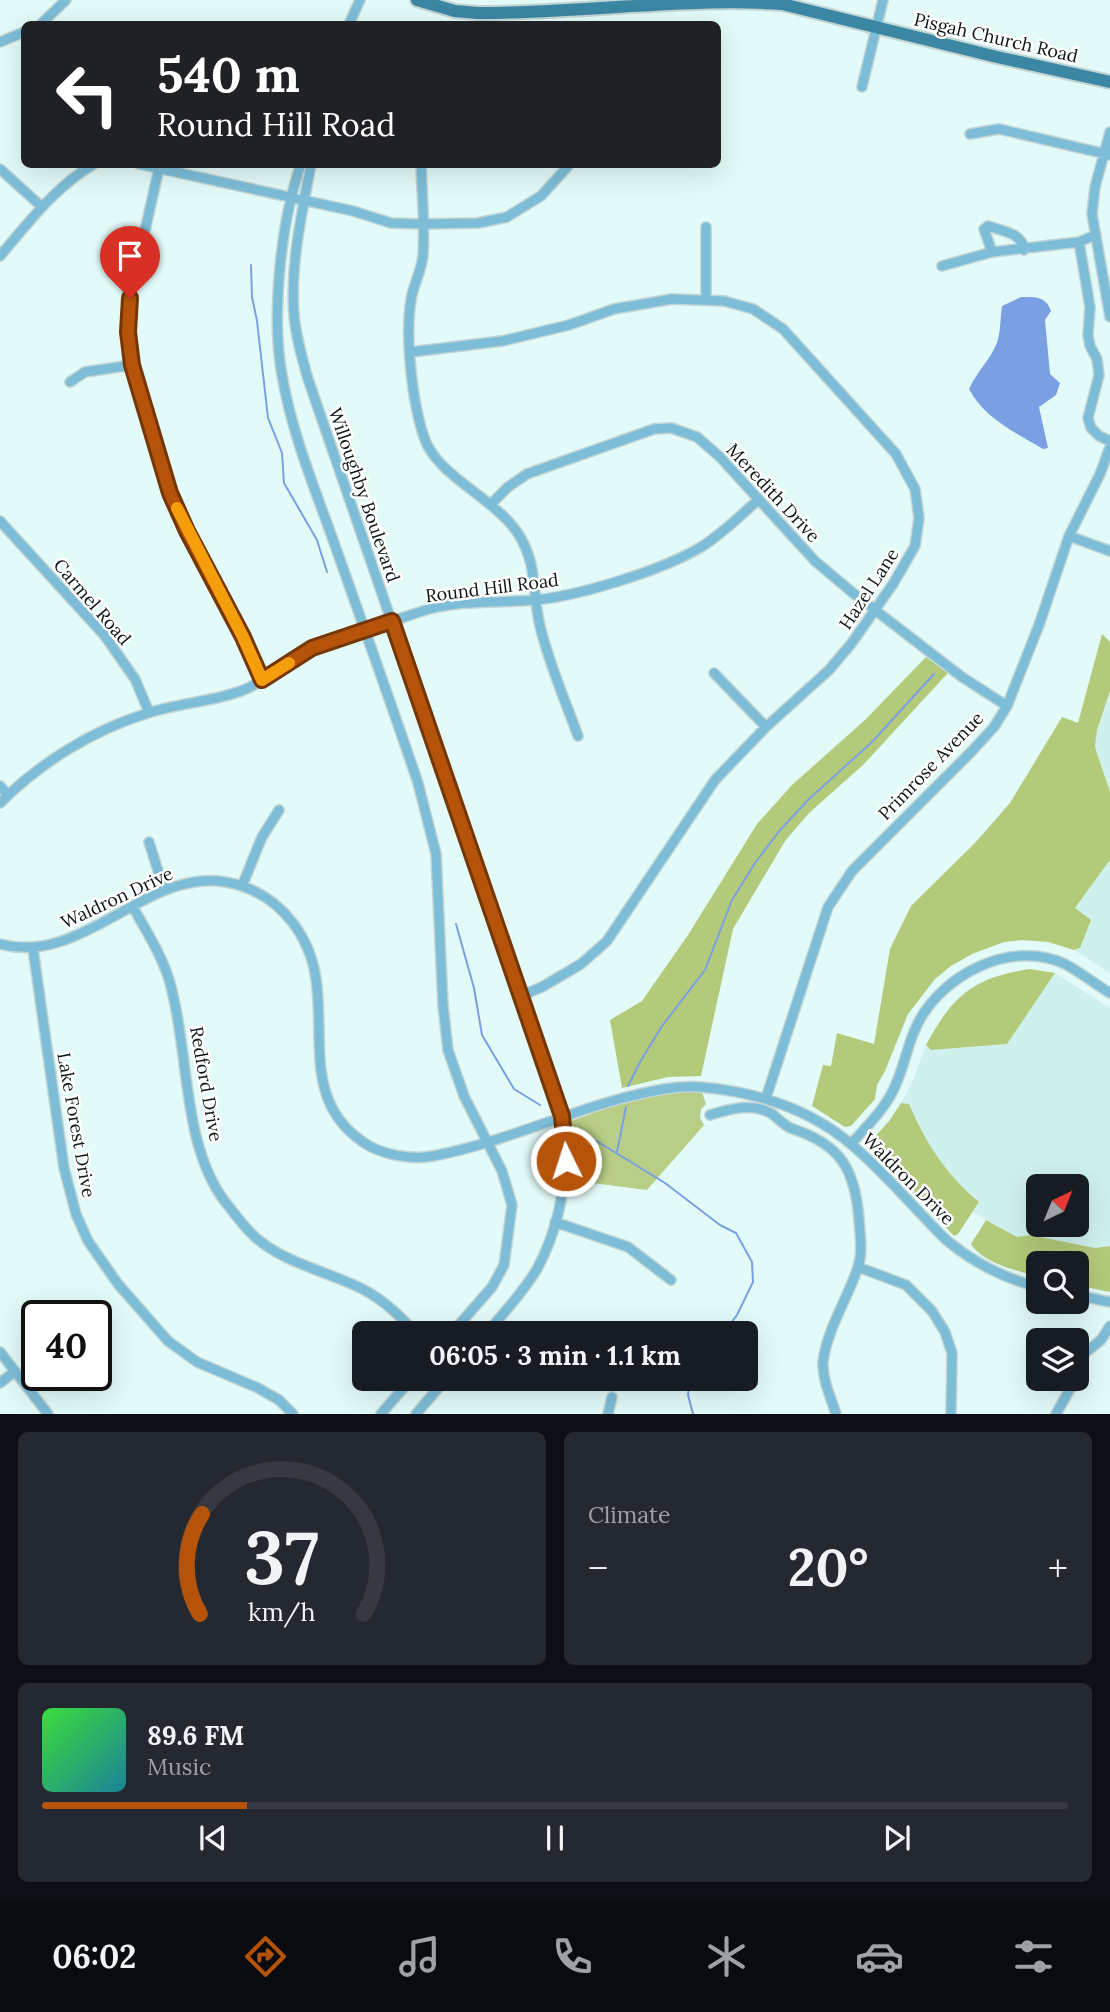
<!DOCTYPE html>
<html lang="en">
<head>
<meta charset="utf-8">
<style>
  body { margin:0; font-family:Lora,serif; background:#242831; color:#f1f3f6; height:100vh; display:flex; flex-direction:column; font-size:26px; white-space:nowrap }
  * { box-sizing:border-box; margin:0 }
  p { font-size:23px; color:#9ea1a6 }
  .icon { flex:none; width:38px; height:38px; fill:none; stroke:currentColor; stroke-width:2; stroke-linecap:round; stroke-linejoin:round }
  .map { position:relative; height:1414px; overflow:hidden }
  .drawer { display:flex; flex-direction:column; gap:18px; padding:18px; background:#0d0f14; flex:1 }
  .drawer>* { flex:none }
  .banner { position:absolute; left:21px; top:21px; width:700px; height:147px; border-radius:10px; box-shadow:0 7px 28px #0002; background:#202124; color:#fff; overflow:hidden }
  .needle { width:46px; rotate:43deg }
  .controls { position:absolute; left:1026px; top:1174px; display:grid; gap:14px }
  .controls a { display:grid; place-items:center; width:63px; height:63px; border-radius:10px; background:#171b24; box-shadow:0 7px 28px #0002; font-size:35px }
  .speed { position:absolute; left:21px; top:1300px; display:flex; gap:14px; font-size:35px; font-weight:700; text-align:center }
  .speed>* { display:grid; place-content:center; width:91px; height:91px; border-radius:50%; background:#171b24; box-shadow:0 7px 28px #0002; line-height:1 }
  .speed .limit { border:4px solid #111; border-radius:10px; background:#fff; color:#111 }
  .pin { position:absolute; display:grid; place-items:center; width:60px; height:60px; color:#fff; margin:-72px -30px; border-radius:50% 50% 50% 0; rotate:-45deg; box-shadow:0 0 7px #0007 }
  .pin .icon { rotate:45deg }
  .me { position:absolute; width:77px; margin:-38px; rotate:356deg; stroke-linejoin:round; filter:drop-shadow(0 0 5px #0008) }
  .turn { display:flex; align-items:center; gap:24px; height:147px; padding:0 21px; font-size:32px }
  .turn .icon { width:91px; height:91px; stroke-width:2.5 }
  .turn b { display:block; font-size:49px; line-height:60px }
  .big { font-size:52px; font-weight:700; line-height:1.1 }
  .drawer .card { flex:1; display:flex; flex-direction:column; justify-content:center; gap:10px; min-width:0; padding:0 24px; border-radius:10px; background:#242831 }
  .drawer .dial { align-items:center; gap:0 }
  .dial svg { height:182px; overflow:visible; fill:none; stroke:#363941; stroke-width:7; stroke-linecap:round; text-anchor:middle }
  .dial text { fill:#f1f3f6; stroke:none }
  .song { display:flex; align-items:center; gap:21px }
  .cover { width:84px; height:84px; border-radius:10px; background:linear-gradient(135deg,hsl(120 70% 55%),hsl(190 70% 35%)) }
  .played { height:7px; border-radius:4px; background:linear-gradient(90deg,#b45309 20%,#363941 20%) }
  .keys { display:flex; justify-content:space-around; direction:ltr }
  .heat { display:flex; justify-content:space-between; align-items:center; font-size:38px; direction:ltr }
  .drawer .tiles { flex:1; display:grid; gap:18px; grid-template-columns:1fr 1fr }
  .card:last-child { grid-column:span 2 }
  .trip { position:absolute; left:352px; top:1321px; width:406px; height:70px; border-radius:10px; background:#171b24; box-shadow:0 7px 28px #0002; font-weight:700; line-height:70px; text-align:center }
  .tab-bar { display:flex; height:112px; justify-content:space-around; align-items:center; background:#090b0e; color:#9ea1a6 }
  .tab-bar .icon { width:49px; height:49px }
  .tab-bar .current { color:#b45309 }
  .tab-bar b { font-size:32px; color:#f1f3f6 }
  .map>svg:first-child { display:block }
</style>
</head>
<body>
<div class="map">
<svg width="1110" height="1414" viewBox="0 0 1110 1414">
  <rect width="100%" height="100%" fill="#e2faf8"/>
  <path fill="#cff1ee" fill-rule="evenodd" d="M1110,691V792L1095,748L1097,730Z
    M1110,860V973L1074,950L1080,947L1075,908Z
    M1055,973L1110,1008V1246L1095,1248L1030,1235L1017,1237L973,1212L979,1202L951,1176L935,1156L909,1105L901,1103L914,1078L926,1045L931,1050L1007,1044ZM1038,1186H1076V1225H1038Z"/>
  <path fill="#b8cd86" d="M676,1091L702,1092L706,1104L701,1109L700,1118L704,1125L647,1190L569,1180L571,1121L616,1105Z"/>
  <path fill="#b3ca7a" d="M1102,634L1110,642V691L1097,730L1095,747L1110,792V860L1075,908L1091,920L1080,948L1074,950L1048,942L1022,940L1004,942L972,954L951,966L935,979L908,1014L885,1071L877,1085L875,1099L851,1126L845,1127L812,1106L823,1065L831,1066L837,1033L874,1044L890,949L911,906L975,843L1010,803L1062,717L1078,723Z
    M926,657L948,673L863,765L809,813L785,841L733,929L701,1076L668,1077L622,1088L610,1020L642,1001L688,935L757,824L792,785L865,720Z
    M1030,969L1055,973L1007,1044L931,1050L926,1045C952,996 974,977 1030,969Z
    M901,1103L909,1104C927,1145 945,1173 979,1202L958,1234L954,1236L870,1148V1142L890,1120Z
    M986,1220L1017,1237L1030,1235L1095,1248L1110,1246V1292L1076,1285V1264H1038V1276C1017,1271 983,1263 971,1244Z"/>
  <path fill="#7aa0e3" d="M1021,297C1035,297 1046,296 1051,311L1045,320L1050,374L1060,383L1056,395L1039,407L1048,448L1043,449C1016,433 984,418 969,389C976,373 989,361 996,345C1001,334 1000,318 1002,306Z"/>
  <g fill="none" stroke-linecap="round" stroke-linejoin="round">
    <path stroke="#7aa0e3" stroke-width="2" d="M251,265L252,297L257,321L268,418L282,453L284,483L317,540L327,572
      M456,924L474,988L482,1035L514,1089L540,1105
      M628,1086L640,1062L662,1026L705,970L732,900L755,863L780,830L809,799L872,742L934,674
      M577,1129L665,1183L720,1225L736,1233L752,1262L753,1282L737,1315L723,1334
      M617,1152L626,1107
      M690,1379L688,1395L693,1414"/>
    <defs>
      <path id="minor" d="M41,24L66,0
        M349,24L360,0
        M0,42L24,32
        M862,87L883,0
        M1110,132L1095,187L1092,214L1110,317
        M970,134L999,129L1110,155
        M139,164L353,211L391,223L422,224L478,223L507,217L541,196L570,164
        M160,164L130,297L128,333L132,365L170,493L262,680
        M301,164C281,221 271,315 282,375C291,430 313,484 332,537C361,619 390,700 418,783L436,854L443,1005L448,1050L464,1096L502,1171L512,1205L504,1265L492,1287L451,1334
        M311,164C302,214 290,264 294,315C296,337 302,358 308,379L562,1116C569,1169 563,1221 537,1269C523,1293 503,1313 486,1334
        M421,164C422,194 425,225 423,255C422,270 413,285 411,300C405,336 412,402 424,437C436,476 496,498 519,535C538,566 532,593 540,626C549,664 565,700 578,736
        M0,169L42,207
        M1079,242L1090,307L1088,335L1090,346L1097,359L1099,375L1088,418L1091,428L1099,436L1110,441
        M992,252L984,229L988,226C1002,231 1023,233 1024,250
        M0,256C28,223 56,186 94,164
        M942,266L992,252L1079,242L1095,235
        M706,299V227
        M411,352L502,341L569,325L614,309L672,299L724,301L753,309L783,329L896,454L915,489L919,518L915,546L893,584L851,644L829,670L766,727L715,780L607,941L581,964L542,987L523,995
        M70,382L85,372L132,365
        M491,504L508,487L527,474L654,429L671,428L697,437L720,457L815,561L853,593L962,677L1007,706
        M0,521L105,636L135,679L149,712
        M1069,536L1110,551
        M714,673L766,727
        M0,786L8,795
        M0,803C41,762 93,730 148,713C178,703 211,702 241,691C268,681 288,658 313,647C337,636 364,630 389,622C402,618 416,613 429,609C463,600 500,603 535,600C579,596 663,570 701,547C722,534 740,516 758,500
        M149,842L164,890
        M242,886L262,837L279,810
        M133,907C146,931 163,957 170,983C190,1053 181,1145 226,1203C235,1214 244,1227 254,1236C281,1261 321,1270 354,1285C378,1295 399,1314 416,1334
        M0,944C89,968 153,855 242,886C283,900 310,937 316,979C325,1038 304,1102 363,1142C381,1155 412,1160 433,1156C498,1144 559,1115 623,1098C648,1092 674,1085 701,1087C756,1092 809,1108 852,1145C877,1166 899,1191 922,1215C931,1224 940,1235 950,1243C975,1263 1007,1279 1038,1287
        M33,949L64,1168L76,1214L88,1241L118,1284L168,1341L197,1362L258,1388L279,1400L293,1414
        M766,1098L828,907L852,871L971,752L994,727L1007,706L1039,625L1069,536L1100,474L1110,447
        M710,1115C729,1109 753,1102 772,1114C779,1119 784,1126 793,1129C842,1145 855,1171 859,1219C860,1235 863,1252 858,1267C848,1298 827,1329 823,1362C822,1379 831,1398 836,1414
        M851,1144C868,1125 887,1107 896,1084C905,1064 908,1042 918,1023C943,974 1012,939 1065,964C1080,972 1095,984 1110,993
        M555,1222L628,1247L671,1280
        M858,1267L906,1285L932,1311L945,1332L952,1353L951,1414
        M1076,1295L1110,1302
        M0,1352L48,1414
        M1081,1356L1101,1340L1110,1326
        M0,1383L15,1371
        M1070,1389L1081,1379V1356
        M381,1414L411,1379
        M416,1414L446,1379
        M608,1414L612,1397
        M1056,1414L1070,1389L1068,1379"/>
      <path id="major" d="M417,0L455,11L478,13C524,13 571,10 617,7C673,4 727,0 782,4L997,57L1110,82"/>
    </defs>
    <use href="#minor" stroke="#c0d5d4" stroke-width="12"/>
    <use href="#major" stroke="#c0d5d4" stroke-width="16"/>
    <use href="#minor" stroke="#7dbdd8" stroke-width="9"/>
    <use href="#major" stroke="#3b86a3" stroke-width="12"/>
  </g>
  <g fill="none" stroke-linecap="round" stroke-linejoin="round">
    <defs>
      <path id="route" d="M130,298L128,332L132,365L170,493L187,531L243,637L262,680L312,648L392,621L562,1116L566,1161"/>
    </defs>
    <use href="#route" stroke="#753606" stroke-width="18"/>
    <use href="#route" stroke="#b45309" stroke-width="12"/>
    <path stroke="#f59e0b" stroke-width="12" d="M177,508L243,637L262,680L289,663"/>
  </g>
  <g text-anchor="middle" stroke-width="5" stroke-linejoin="round" paint-order="stroke">
    <g font-size="18" fill="#0c1514" stroke="#fff">
      <text transform="translate(996 38) rotate(13)" y="6">Pisgah Church Road</text>
      <text transform="translate(773 493) rotate(47)" y="6">Meredith Drive</text>
      <text transform="translate(364 495) rotate(71)" y="6">Willoughby Boulevard</text>
      <text transform="translate(492 588) rotate(-7)" y="6">Round Hill Road</text>
      <text transform="translate(869 589) rotate(-57)" y="6">Hazel Lane</text>
      <text transform="translate(92 602) rotate(49)" y="6">Carmel Road</text>
      <text transform="translate(931 766) rotate(-46)" y="6">Primrose Avenue</text>
      <text transform="translate(117 898) rotate(-25)" y="6">Waldron Drive</text>
      <text transform="translate(206 1084) rotate(80)" y="6">Redford Drive</text>
      <text transform="translate(76 1125) rotate(80)" y="6">Lake Forest Drive</text>
      <text transform="translate(908 1179) rotate(45)" y="6">Waldron Drive</text>
    </g>
  </g>
</svg>
<div class="controls">
<a><svg class="needle" viewBox="-14 -14 28 28"><path d="M0-13l5 13h-10z" fill="#e53935"/><path d="M0 13l5-13h-10z" fill="#9ea1a6"/></svg></a>
<a><svg class="icon" aria-label="search" viewBox="0 0 24 24"><circle cx="10" cy="10" r="6"/><path d="M15 15l6 6"/></svg></a>
<a><svg class="icon" aria-label="layers" viewBox="0 0 24 24"><path d="M12 4l9 5-9 5-9-5zM3 14l9 5 9-5"/></svg></a>
</div>
<div class="speed"><div class="limit">40</div></div>
<div class="pin" style="left:130px;top:298px;background:#d93025"><svg class="icon" aria-label="arrive" viewBox="0 0 24 24"><path d="M6 21V4h12l-3 4 3 4H6"/></svg></div>
<svg class="me" style="left:566px;top:1161px" viewBox="-20 -20 40 40"><circle r="17" fill="#b45309" stroke="#fff" stroke-width="3"/><path d="M0-11L8 9 0 5-8 9z" fill="#fff"/></svg>
<div class="trip">06:05 · 3 min · 1.1 km</div>
<div class="banner">
<div class="turn"><svg class="icon" aria-label="left" viewBox="0 0 24 24"><path d="M17 20v-9H6M10 6l-5 5 5 5"/></svg><div><b>540 m</b>Round Hill Road</div></div>
</div>
</div>
<section class="drawer">
<div class="tiles">
<div class="card dial"><svg viewBox="0 0 100 80">
<path d="M14 69A42 42 0 1 1 86 69"/>
<path d="M14 69A42 42 0 0 1 15 25" stroke="#b45309"/>
<text x="50" y="56" font-size="32" font-weight="700">37</text>
<text x="50" y="72" font-size="11">km/h</text>
</svg></div>
<div class="card"><p>Climate</p>
<div class="heat"><a>−</a><b class="big">20°</b><a>+</a></div>
</div>
<div class="card">
<div class="song"><i class="cover"></i><div><b>89.6 FM</b><p>Music</p></div></div>
<div class="played"></div>
<div class="keys"><svg class="icon" aria-label="previous" viewBox="0 0 24 24"><path d="M18 5L8 12l10 7zM5 5v14"/></svg><svg class="icon" aria-label="pause" viewBox="0 0 24 24"><path d="M8 5v14M16 5v14"/></svg><svg class="icon" aria-label="next" viewBox="0 0 24 24"><path d="M6 5l10 7-10 7zM19 5v14"/></svg></div>
</div>
</div>
</section>
<nav class="tab-bar">
<b>06:02</b>
<svg class="icon current" aria-label="directions" viewBox="0 0 24 24"><path d="M12 3l9 9-9 9-9-9zM9 14v-3h6M13 9l2 2-2 2"/></svg>
<svg class="icon" aria-label="music" viewBox="0 0 24 24"><path d="M9 18V5l10-2v13"/><circle cx="6" cy="18" r="3"/><circle cx="16" cy="16" r="3"/></svg>
<svg class="icon" aria-label="phone" viewBox="0 0 24 24"><path d="M5 4h4l2 5-3 2q2 4 5 5l2-3 5 2v4C11 20 4 13 5 4z"/></svg>
<svg class="icon" aria-label="climate" viewBox="0 0 24 24"><path d="M12 3v18M4 7l16 10M4 17L20 7"/></svg>
<svg class="icon" aria-label="car" viewBox="0 0 24 24"><path d="M5 17H2v-5l4-1 3-4h7l3 4 3 1v5h-3M9 17h6M6 11h13"/><circle cx="7" cy="17" r="2"/><circle cx="17" cy="17" r="2"/></svg>
<svg class="icon" aria-label="filters" viewBox="0 0 24 24"><path d="M4 7h16M4 17h16"/><circle cx="9" cy="7" r="2"/><circle cx="15" cy="17" r="2"/></svg>
</nav>
</body>
</html>
